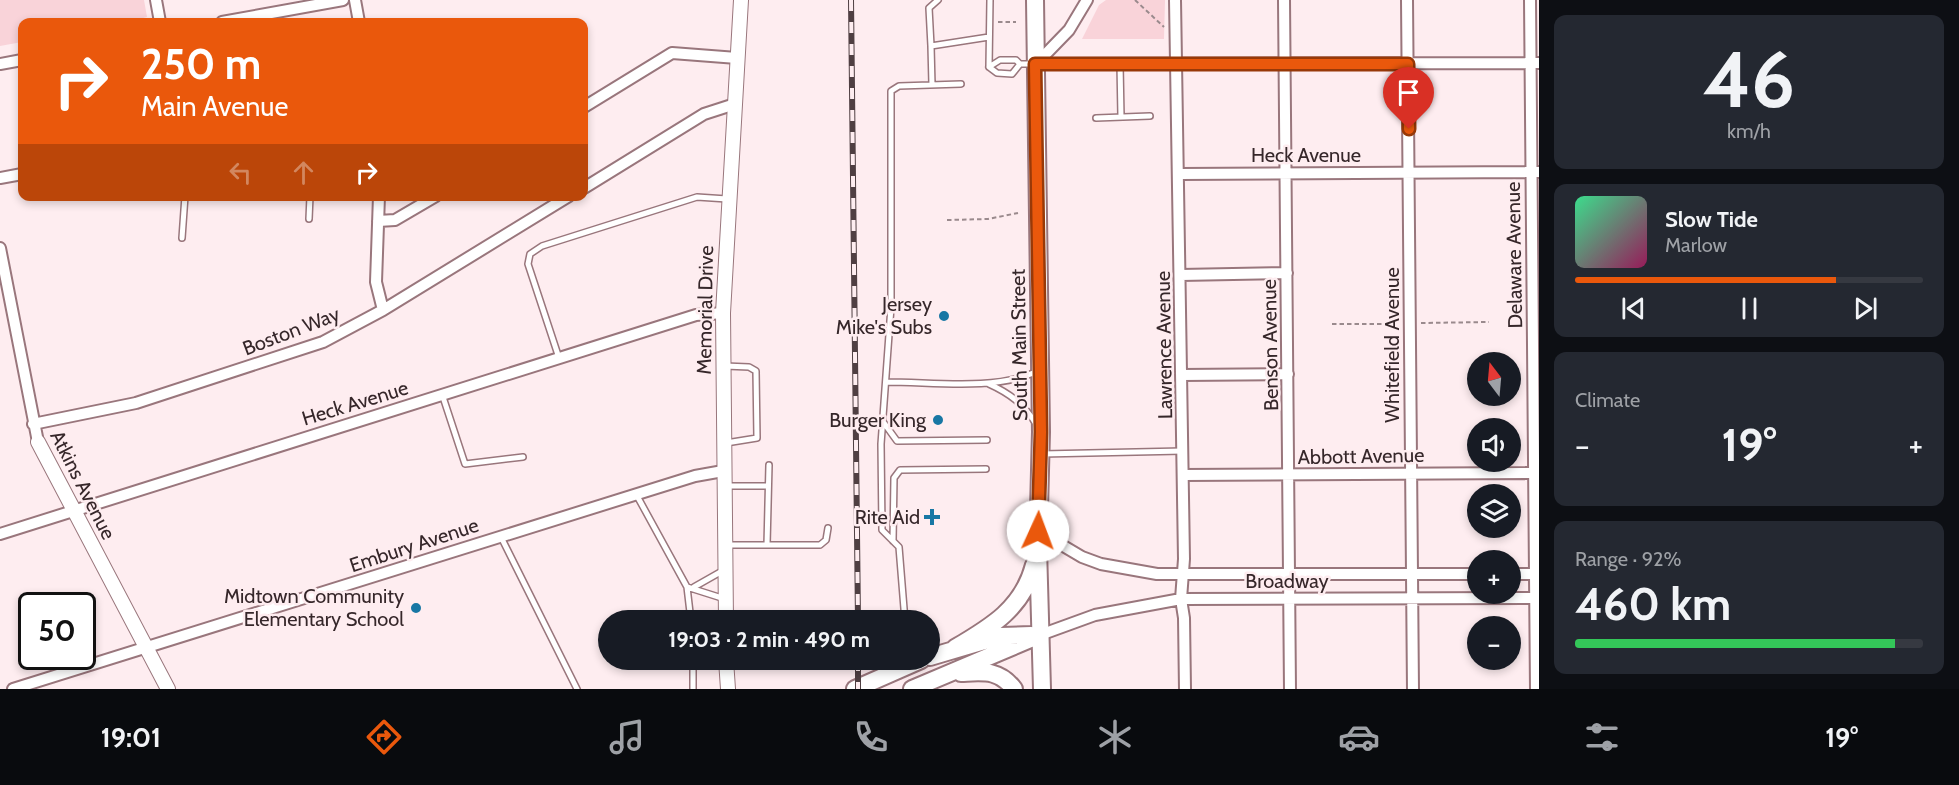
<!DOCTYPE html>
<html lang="en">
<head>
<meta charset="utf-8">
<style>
  body { margin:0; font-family:Cabin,sans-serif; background:#242831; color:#f1f3f6; height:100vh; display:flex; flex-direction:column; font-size:22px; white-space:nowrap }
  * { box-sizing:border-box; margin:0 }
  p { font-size:20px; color:#9ea1a6 }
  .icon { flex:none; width:33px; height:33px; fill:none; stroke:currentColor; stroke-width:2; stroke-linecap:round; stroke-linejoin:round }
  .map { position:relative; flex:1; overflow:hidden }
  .sheet { display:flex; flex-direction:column; gap:15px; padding:15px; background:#0d0f14; width:420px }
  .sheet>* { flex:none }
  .banner { position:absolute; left:18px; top:18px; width:570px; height:183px; border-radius:12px; box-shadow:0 3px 9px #0003; background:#ea580c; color:#fff; overflow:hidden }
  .needle { width:39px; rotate:344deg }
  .controls { position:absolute; left:1467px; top:352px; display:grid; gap:12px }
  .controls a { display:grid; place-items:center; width:54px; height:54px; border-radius:50%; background:#171b24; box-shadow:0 3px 9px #0003; font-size:30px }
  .speed { position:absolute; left:18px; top:592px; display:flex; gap:12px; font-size:30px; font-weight:700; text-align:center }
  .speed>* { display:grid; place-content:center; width:78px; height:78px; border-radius:50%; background:#171b24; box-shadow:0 3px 9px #0003; line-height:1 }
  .speed .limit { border:3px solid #111; border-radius:9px; background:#fff; color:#111 }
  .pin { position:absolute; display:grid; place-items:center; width:51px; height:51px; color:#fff; margin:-62px -26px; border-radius:50% 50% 50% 0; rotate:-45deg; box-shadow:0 0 6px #0007 }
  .pin .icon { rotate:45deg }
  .me { position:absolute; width:66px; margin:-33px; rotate:2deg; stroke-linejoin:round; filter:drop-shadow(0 0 4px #0008) }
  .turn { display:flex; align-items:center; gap:21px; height:126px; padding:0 24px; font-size:27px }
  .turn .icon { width:78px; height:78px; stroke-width:2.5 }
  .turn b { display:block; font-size:42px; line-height:51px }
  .lanes { display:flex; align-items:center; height:57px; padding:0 24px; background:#0003; justify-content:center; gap:30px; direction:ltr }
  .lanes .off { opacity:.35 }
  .big { font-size:45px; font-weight:700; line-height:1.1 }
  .sheet .card { flex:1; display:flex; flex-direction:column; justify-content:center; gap:9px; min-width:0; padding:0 21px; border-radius:12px; background:#242831 }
  .sheet .dial { align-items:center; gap:0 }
  .dial b { font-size:78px; line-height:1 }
  .song { display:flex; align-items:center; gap:18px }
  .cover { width:72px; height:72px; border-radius:9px; background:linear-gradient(135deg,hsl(150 70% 55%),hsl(330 70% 35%)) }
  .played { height:6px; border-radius:3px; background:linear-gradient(90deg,#ea580c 75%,#363941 75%) }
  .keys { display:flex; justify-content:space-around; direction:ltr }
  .heat { display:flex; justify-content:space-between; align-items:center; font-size:33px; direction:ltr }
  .charge { height:9px; border-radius:4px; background:linear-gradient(90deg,#34c759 92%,#363941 0) }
  .trip { position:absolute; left:598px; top:610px; width:342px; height:60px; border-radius:30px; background:#171b24; box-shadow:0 3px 9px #0003; font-weight:700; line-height:60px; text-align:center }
  .dock { display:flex; height:96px; justify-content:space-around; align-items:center; background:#090b0e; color:#9ea1a6 }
  .dock .icon { width:42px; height:42px }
  .dock .active { color:#ea580c }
  .dock b { font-size:27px; color:#f1f3f6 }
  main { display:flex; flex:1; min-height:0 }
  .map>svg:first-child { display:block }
</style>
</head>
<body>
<main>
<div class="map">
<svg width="1539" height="689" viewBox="0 0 1539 689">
  <rect width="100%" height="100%" fill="#feedf0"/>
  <path fill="#f9d3d9" d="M0,0H144L147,17L129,22H22V42L0,46Z
    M1106,0H1165L1164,39H1082L1099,5Z"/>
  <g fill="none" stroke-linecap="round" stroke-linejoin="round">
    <defs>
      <path id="service" d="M938,0L929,8L931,46L989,37
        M931,46L932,85
        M1120,64L1121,117
        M989,67L990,0
        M989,67L1000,60H1016L1020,64H1034
        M989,67L997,73L1012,74L1020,64
        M1096,118L1150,116
        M309,219L310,196
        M182,238L185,196
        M559,358L528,264L530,254L542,246L697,197L727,199
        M725,366L749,367L756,371L757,438L726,443
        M886,382C935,382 991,391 1036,372
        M989,384C1009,393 1024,404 1036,424
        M442,394L465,464L523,457
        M884,423L897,441L987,440
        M1042,454L1183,451
        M725,486H767
        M636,494L687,587L691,621
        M501,537L577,689
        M893,541L894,478L900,470L986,469
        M726,545H820L826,540L828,528
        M767,545L769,465
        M687,587L725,599
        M694,587L724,570
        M905,621L899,547L882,530L881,444L891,307V91L899,86L961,84
        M693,660V689"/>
      <path id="minor" d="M156,0L160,22
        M355,0L359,22
        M1175,0L1184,559L1181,599L1184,618L1185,689
        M1284,0L1290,689
        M1407,0L1413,689
        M1530,0L1536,689
        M222,22L343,0
        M0,64L22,60
        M1035,64L1539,63
        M1036,64L1069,30L1087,0
        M584,107L672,53L737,58
        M1180,174L1539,172
        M0,178L22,174
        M584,188L704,114L735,104
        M379,196L376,282L383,310
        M378,221L395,220L436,196
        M0,248L38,442
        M1181,275L1287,273
        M1182,375L1288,374
        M33,424L136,403L323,342L383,310L569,196
        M1183,475L1539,473
        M1038,531L1082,557L1101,564L1157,574H1478
        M0,534L696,315L723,313
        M1510,574H1539
        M1040,635L1095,615L1181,599L1539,598
        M13,689L695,476L723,471"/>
      <path id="tertiary" d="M38,442L168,689
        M726,621L723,313L741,0
        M726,660L728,689"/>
      <path id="secondary" d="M1035,0L1041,432L1038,548L1042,689
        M955,648C991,627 1023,608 1034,565
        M930,657L1001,636L1031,635
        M961,673C983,672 999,669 1014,689
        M855,689L921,660
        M912,689L1040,635"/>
    </defs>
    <use href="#service" stroke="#99767c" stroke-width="8"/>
    <use href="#minor" stroke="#99767c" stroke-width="14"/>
    <use href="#tertiary" stroke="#99767c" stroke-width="16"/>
    <use href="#secondary" stroke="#99767c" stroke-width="20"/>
    <path stroke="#9a8a8d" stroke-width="2" stroke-dasharray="4.5 3" stroke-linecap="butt" d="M1135,0L1164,27
      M998,22H1016
      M947,220L988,219L1018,213
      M1421,323L1489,322
      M1332,324H1398"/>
    <use href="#service" stroke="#fff" stroke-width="5"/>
    <use href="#minor" stroke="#fff" stroke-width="10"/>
    <use href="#tertiary" stroke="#fff" stroke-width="14"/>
    <use href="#secondary" stroke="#fff" stroke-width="16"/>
    <defs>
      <path id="rail" d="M851,0L858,621
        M858,660V689"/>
    </defs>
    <use href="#rail" stroke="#4f3f42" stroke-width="6"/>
    <use href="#rail" stroke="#feedf0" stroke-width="4" stroke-dasharray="11" stroke-linecap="butt"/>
  </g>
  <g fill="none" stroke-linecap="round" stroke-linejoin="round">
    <defs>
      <path id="route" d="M1038,531L1041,432L1035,64H1408L1409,129"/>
    </defs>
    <use href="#route" stroke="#983908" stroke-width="15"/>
    <use href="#route" stroke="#ea580c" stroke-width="10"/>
  </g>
  <g fill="#1877a4" stroke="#feedf0" stroke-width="2">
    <circle cx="944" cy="316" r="6"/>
    <circle cx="938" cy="420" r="6"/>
    <path d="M929 508h6v6h6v6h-6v6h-6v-6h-6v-6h6z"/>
    <circle cx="416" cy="608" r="6"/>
  </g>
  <g text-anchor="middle" stroke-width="5" stroke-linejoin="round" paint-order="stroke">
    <g font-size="20" fill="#36272a" stroke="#feedf0">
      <text x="1306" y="162">Heck Avenue</text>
      <text transform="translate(1514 255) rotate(-91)" y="7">Delaware Avenue</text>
      <text transform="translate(705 310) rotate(-89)" y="7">Memorial Drive</text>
      <text transform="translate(291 331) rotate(-21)" y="7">Boston Way</text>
      <text transform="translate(1019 345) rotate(-91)" y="7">South Main Street</text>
      <text transform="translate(1164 345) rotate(-91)" y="7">Lawrence Avenue</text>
      <text transform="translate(1270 345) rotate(-91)" y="7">Benson Avenue</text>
      <text transform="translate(1392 345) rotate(-90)" y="7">Whitefield Avenue</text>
      <text transform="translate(355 403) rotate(-17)" y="7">Heck Avenue</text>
      <text transform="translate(1361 456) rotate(-1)" y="7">Abbott Avenue</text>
      <text transform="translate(83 485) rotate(63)" y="7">Atkins Avenue</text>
      <text transform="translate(414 545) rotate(-18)" y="7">Embury Avenue</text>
      <text x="1287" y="588">Broadway</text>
    </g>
    <g font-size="20" fill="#36272a" stroke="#feedf0" text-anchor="end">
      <text x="932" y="311">Jersey<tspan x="932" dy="23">Mike's Subs</tspan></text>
      <text x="926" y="427">Burger King</text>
      <text x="920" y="524">Rite Aid</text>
      <text x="404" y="603">Midtown Community<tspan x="404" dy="23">Elementary School</tspan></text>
    </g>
  </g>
</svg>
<div class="controls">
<a><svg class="needle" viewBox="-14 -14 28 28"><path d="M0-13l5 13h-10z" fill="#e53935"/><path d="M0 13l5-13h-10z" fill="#9ea1a6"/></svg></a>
<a><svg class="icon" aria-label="sound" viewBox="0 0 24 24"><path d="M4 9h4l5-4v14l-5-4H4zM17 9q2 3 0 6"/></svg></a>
<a><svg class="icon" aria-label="layers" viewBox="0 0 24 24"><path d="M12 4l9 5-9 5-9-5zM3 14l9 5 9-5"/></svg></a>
<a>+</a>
<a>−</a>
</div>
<div class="speed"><div class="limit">50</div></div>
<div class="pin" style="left:1409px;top:129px;background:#d93025"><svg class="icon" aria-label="arrive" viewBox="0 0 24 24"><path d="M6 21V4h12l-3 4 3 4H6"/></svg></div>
<svg class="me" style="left:1038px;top:531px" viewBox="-20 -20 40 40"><circle r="19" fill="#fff"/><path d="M0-13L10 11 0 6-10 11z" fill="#ea580c"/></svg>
<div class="trip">19:03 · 2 min · 490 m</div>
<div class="banner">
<div class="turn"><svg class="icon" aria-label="right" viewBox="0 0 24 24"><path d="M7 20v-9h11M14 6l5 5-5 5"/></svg><div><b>250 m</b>Main Avenue</div></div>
<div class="lanes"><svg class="icon off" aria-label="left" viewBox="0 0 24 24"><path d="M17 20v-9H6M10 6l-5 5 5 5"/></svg><svg class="icon off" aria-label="ahead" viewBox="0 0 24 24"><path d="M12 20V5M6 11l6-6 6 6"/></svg><svg class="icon" aria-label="right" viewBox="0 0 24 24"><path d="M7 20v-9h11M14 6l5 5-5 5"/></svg></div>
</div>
</div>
<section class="sheet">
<div class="card dial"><b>46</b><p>km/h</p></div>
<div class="card">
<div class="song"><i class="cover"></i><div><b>Slow Tide</b><p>Marlow</p></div></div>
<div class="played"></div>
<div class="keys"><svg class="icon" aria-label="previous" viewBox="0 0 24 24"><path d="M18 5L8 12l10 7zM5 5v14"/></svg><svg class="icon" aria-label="pause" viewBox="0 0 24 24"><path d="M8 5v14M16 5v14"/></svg><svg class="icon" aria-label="next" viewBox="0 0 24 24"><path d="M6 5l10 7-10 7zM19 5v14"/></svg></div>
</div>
<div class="card"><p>Climate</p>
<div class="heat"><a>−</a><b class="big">19°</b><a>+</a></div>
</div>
<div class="card"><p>Range · 92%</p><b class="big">460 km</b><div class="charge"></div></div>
</section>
</main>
<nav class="dock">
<b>19:01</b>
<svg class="icon active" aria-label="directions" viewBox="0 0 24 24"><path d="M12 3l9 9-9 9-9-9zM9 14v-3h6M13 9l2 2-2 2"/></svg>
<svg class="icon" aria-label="music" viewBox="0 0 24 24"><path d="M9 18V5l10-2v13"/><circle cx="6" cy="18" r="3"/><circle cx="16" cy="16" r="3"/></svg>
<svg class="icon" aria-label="phone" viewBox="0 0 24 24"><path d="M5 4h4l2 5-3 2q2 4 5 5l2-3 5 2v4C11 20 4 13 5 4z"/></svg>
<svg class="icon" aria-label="climate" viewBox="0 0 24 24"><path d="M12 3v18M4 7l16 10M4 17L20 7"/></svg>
<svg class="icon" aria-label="car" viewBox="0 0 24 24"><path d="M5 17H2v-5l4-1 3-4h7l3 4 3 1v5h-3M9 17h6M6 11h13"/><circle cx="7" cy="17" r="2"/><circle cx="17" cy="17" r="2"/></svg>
<svg class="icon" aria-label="filters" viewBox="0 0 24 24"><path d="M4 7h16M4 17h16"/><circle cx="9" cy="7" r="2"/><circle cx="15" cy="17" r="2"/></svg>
<b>19°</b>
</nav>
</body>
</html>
